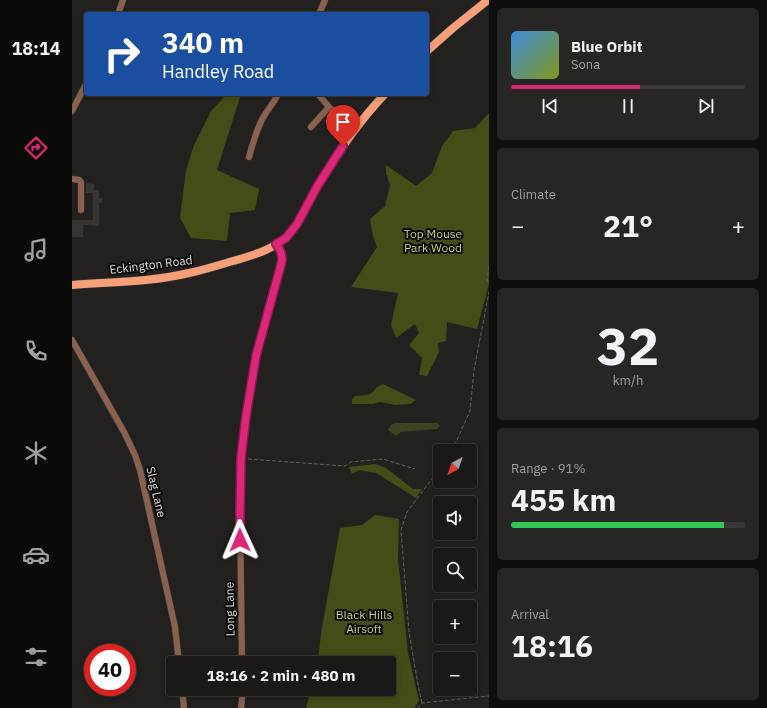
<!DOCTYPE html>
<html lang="en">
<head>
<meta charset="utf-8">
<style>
  body { margin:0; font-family:"IBM Plex Sans",sans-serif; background:#272624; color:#f1f3f6; height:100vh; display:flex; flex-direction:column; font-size:15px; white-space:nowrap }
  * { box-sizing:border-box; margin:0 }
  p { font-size:13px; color:#9fa0a1 }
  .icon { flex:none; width:22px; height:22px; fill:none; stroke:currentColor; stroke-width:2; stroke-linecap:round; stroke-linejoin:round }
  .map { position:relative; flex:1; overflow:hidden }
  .panel { display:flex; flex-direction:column; gap:8px; padding:8px; background:#0e0e0d; width:278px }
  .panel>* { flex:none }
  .hud { position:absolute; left:12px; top:12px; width:345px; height:84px; border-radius:4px; box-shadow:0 2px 6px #0003,0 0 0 1px #383836; background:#1a4fa0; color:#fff; overflow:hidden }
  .needle { width:26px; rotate:220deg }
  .fabs { position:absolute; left:361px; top:444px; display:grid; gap:8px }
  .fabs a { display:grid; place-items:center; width:44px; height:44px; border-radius:4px; background:#1a1917; box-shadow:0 2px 6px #0003,0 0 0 1px #383836; font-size:20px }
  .speed { position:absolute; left:12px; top:644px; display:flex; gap:8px; font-size:20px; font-weight:700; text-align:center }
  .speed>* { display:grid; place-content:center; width:52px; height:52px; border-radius:50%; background:#1a1917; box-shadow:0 2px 6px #0003,0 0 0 1px #383836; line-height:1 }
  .speed .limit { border:6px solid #d22; background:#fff; color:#111 }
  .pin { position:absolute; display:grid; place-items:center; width:34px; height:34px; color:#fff; margin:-41px -17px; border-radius:50% 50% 50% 0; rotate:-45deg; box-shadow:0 0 4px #0007 }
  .pin .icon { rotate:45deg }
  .me { position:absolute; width:44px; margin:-22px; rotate:359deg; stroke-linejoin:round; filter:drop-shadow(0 0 3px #0008) }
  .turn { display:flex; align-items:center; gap:14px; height:84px; padding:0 12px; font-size:18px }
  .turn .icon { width:52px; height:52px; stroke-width:2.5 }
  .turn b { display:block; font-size:28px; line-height:34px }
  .big { font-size:30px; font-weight:700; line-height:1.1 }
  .panel .tile { flex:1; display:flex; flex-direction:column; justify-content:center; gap:6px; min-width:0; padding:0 14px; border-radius:6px; background:#272624 }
  .panel .dial { align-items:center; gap:0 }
  .dial b { font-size:52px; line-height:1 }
  .song { display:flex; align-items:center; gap:12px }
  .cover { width:48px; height:48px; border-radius:6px; background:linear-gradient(135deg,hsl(210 70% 55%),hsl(70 70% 35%)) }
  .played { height:4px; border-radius:2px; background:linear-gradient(90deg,#db2777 55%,#383836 55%) }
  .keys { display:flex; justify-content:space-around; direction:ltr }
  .heat { display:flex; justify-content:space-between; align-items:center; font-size:22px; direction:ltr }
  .charge { height:6px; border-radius:3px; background:linear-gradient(90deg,#34c759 91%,#383836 0) }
  .trip { position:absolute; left:94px; top:656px; width:230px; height:40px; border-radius:4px; background:#1a1917; box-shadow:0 2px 6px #0003,0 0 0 1px #383836; font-weight:700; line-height:40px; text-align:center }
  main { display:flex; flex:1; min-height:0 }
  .dock { display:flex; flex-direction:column; width:72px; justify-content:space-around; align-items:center; background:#0a0a09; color:#9fa0a1 }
  .dock .icon { width:28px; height:28px }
  .dock .active { color:#db2777 }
  .dock b { font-size:18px; color:#f1f3f6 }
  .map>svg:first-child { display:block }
</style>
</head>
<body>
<main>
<nav class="dock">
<b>18:14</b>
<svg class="icon active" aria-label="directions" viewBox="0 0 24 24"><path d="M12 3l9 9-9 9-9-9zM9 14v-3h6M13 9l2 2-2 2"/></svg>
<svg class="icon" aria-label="music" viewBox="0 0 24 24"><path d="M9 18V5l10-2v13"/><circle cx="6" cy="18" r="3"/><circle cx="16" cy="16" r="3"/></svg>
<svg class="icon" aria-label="phone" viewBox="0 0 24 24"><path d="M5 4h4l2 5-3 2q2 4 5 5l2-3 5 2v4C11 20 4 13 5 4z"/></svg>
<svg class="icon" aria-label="climate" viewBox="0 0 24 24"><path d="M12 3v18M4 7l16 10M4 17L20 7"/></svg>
<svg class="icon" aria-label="car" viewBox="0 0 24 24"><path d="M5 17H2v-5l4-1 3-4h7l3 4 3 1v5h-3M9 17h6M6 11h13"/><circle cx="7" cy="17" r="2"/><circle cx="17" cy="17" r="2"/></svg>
<svg class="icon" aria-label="filters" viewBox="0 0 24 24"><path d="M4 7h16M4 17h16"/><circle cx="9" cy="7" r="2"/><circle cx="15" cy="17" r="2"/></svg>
</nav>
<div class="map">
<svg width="417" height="708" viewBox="0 0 417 708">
  <rect width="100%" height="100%" fill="#22211f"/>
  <path fill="#3e4224" d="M324,423H366L368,426L365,429L329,432L324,436L316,430L319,425Z"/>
  <path fill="#454c18" d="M155,94H169L145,170L187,189L183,210L158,213L155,241L119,238L108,218L114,170L122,145L139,111Z
    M417,113V284L405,329L375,322L374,341L366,343L367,352L355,376L347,375L350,358L337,345L347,333L343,324L324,338L319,325L326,293L279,287L305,247L301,236L298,219L313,206L318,185L314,173V165L344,186L360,173L370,146L381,131L403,128Z
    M311,384L344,400L338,404L323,405L308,402L301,404H280V399L283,396L295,395L300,393L305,387Z
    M303,464L314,468L341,489H350L344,498L304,473L287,470L280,474L277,467Z
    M303,515L327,519L326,559L336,653L347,701L342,708H234L239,689H317V663H246L249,633L268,528L290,525Z"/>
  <path fill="#373533" d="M14,183L22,184V190H27V198H30V203H27V226L11,225V237H0V220H21V193H14Z"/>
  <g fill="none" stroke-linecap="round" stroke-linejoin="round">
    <defs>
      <path id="minor" d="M46,14L51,0
        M247,14L253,0
        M246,94L257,107L284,129
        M0,111L14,84
        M239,127L257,107
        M177,157C180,146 183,135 188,124C192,113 201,105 206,94
        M0,179L7,180L9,182V210
        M0,340L52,432L63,455L68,470L103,627L107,663
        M170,663L168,511L169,458L174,416L184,356L210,261C210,254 209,250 204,244
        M110,689L112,708
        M169,708L171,689"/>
      <path id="major" d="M355,51L381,28L416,0
        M0,285C39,282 79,282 117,273C132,270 147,265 161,261C182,255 205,249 220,231C231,217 237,200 247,184C266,152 287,121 313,94"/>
    </defs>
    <use href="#minor" stroke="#3c3b39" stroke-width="7"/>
    <use href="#major" stroke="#3c3b39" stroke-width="9"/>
    <path stroke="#61605e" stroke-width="1" stroke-dasharray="4 2" stroke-linecap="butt" d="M417,266L415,279L417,284
      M380,451L398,411L402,370L417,292
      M176,459L273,466L279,462L311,459L343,469
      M350,703L347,690L337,632L329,530L335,512L368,468
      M345,708L350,703L417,696"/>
    <use href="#minor" stroke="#8a614f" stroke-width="6"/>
    <use href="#major" stroke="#f5a079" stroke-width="8"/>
  </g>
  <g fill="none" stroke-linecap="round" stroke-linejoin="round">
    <defs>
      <path id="route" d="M168,540V511L169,458L174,416L184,356L210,261C210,254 209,250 204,244L214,238L225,224L246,185L271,146"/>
    </defs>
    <use href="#route" stroke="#8e194d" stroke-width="10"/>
    <use href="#route" stroke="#db2777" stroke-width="7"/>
  </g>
  <g text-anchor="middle" stroke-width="4" stroke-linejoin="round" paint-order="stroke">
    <g font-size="12" fill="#c2cf7e" stroke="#0b0b0a">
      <text x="361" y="238">Top Mouse<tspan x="361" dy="14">Park Wood</tspan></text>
      <text x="292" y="619">Black Hills<tspan x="292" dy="14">Airsoft</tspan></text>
    </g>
    <g font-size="12" fill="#dddcda" stroke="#0b0b0a">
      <text transform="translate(79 265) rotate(-7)" y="4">Eckington Road</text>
      <text transform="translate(84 492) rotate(77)" y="4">Slag Lane</text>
      <text transform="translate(158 609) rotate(-91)" y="4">Long Lane</text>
    </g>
  </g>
</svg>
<div class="fabs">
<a><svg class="needle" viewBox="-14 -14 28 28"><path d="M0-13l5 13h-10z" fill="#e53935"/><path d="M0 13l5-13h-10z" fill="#9fa0a1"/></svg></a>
<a><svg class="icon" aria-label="sound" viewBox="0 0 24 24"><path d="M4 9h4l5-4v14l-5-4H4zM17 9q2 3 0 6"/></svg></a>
<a><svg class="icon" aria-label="search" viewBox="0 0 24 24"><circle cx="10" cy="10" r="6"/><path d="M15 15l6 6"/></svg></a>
<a>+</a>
<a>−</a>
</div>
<div class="speed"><div class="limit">40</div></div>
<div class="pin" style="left:271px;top:146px;background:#d93025"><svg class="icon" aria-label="arrive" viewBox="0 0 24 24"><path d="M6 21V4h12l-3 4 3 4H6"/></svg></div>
<svg class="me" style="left:168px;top:540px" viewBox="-20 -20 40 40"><path d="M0-17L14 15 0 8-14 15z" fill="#db2777" stroke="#fff" stroke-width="4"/></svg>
<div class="trip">18:16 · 2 min · 480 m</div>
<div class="hud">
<div class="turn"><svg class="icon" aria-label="right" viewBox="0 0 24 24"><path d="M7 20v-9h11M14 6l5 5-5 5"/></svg><div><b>340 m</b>Handley Road</div></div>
</div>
</div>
<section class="panel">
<div class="tile">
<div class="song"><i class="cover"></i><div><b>Blue Orbit</b><p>Sona</p></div></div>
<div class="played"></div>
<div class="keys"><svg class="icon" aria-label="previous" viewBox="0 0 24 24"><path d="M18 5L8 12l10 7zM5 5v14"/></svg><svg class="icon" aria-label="pause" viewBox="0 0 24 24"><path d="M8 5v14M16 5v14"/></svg><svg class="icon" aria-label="next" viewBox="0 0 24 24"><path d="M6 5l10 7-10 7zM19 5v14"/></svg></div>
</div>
<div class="tile"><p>Climate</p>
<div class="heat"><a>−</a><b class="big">21°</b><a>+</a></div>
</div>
<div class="tile dial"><b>32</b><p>km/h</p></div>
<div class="tile"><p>Range · 91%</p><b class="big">455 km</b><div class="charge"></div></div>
<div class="tile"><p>Arrival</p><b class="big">18:16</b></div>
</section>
</main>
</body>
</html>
